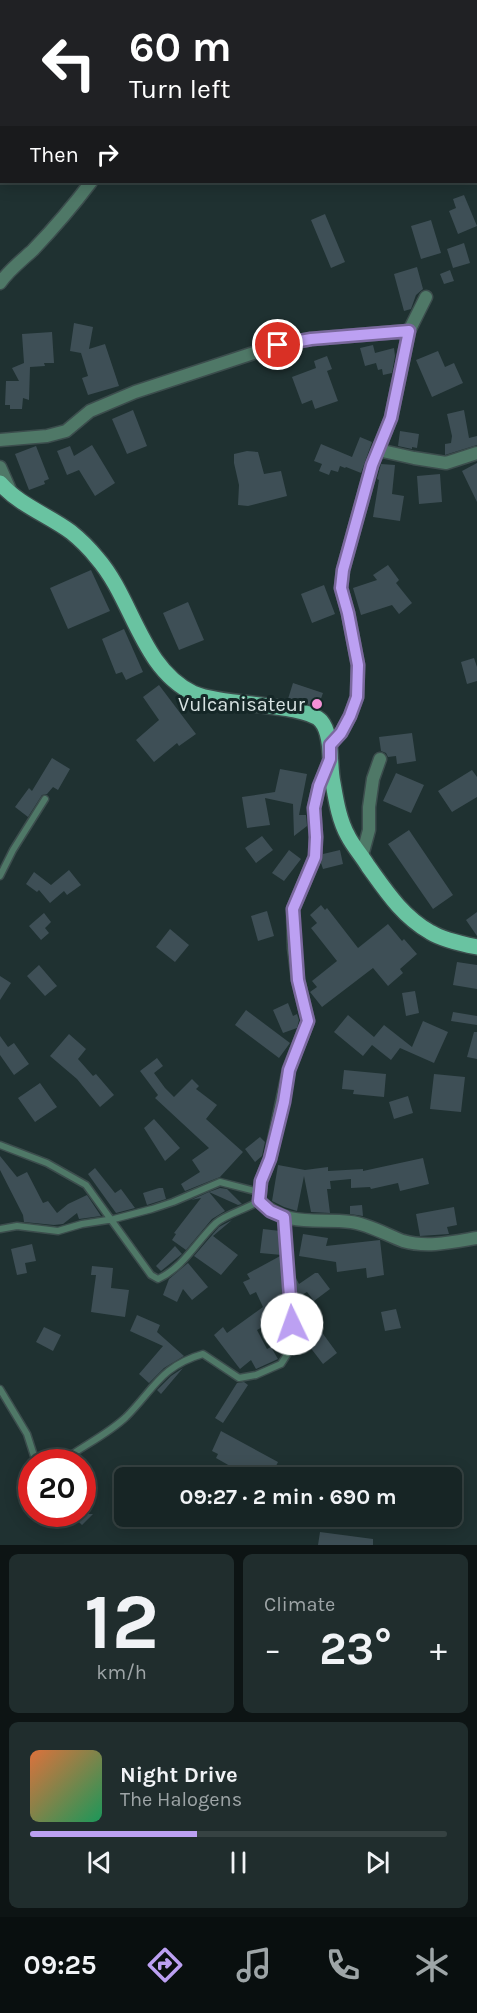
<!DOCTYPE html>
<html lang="en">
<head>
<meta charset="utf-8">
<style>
  body { margin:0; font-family:Karla,sans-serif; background:#202d2d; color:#f1f3f6; height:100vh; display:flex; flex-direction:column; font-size:22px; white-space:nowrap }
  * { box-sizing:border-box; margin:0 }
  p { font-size:20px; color:#9ea5a7 }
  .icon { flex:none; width:33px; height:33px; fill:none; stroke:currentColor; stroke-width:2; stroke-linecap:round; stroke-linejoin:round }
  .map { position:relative; height:1545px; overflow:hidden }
  .drawer { display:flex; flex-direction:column; gap:9px; padding:9px; background:#0d1414; flex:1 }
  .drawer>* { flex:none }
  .banner { position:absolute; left:0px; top:0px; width:477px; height:183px; box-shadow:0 3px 15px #0003,0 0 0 2px #364242; background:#202124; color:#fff; overflow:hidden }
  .speed { position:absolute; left:18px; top:1449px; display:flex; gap:12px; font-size:30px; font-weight:700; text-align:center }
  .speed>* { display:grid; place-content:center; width:78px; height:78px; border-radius:50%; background:#172525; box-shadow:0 3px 15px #0003,0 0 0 2px #364242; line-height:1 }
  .speed .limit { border:9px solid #d22; background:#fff; color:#111 }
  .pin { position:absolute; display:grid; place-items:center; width:51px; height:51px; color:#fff; margin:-26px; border:3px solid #fff; border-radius:50%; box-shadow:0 2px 6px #0007 }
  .me { position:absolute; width:66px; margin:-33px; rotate:357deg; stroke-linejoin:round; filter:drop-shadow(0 0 4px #0008) }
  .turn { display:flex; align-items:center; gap:21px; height:126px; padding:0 30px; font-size:27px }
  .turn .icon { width:78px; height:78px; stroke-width:2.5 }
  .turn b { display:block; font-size:42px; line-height:51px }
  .then { display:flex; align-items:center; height:57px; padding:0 30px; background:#0003; gap:12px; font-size:22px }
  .big { font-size:45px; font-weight:700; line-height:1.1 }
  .drawer .tile { flex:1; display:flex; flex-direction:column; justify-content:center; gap:9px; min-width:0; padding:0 21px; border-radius:9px; background:#202d2d }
  .drawer .dial { align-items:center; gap:0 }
  .dial b { font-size:78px; line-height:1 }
  .song { display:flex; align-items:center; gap:18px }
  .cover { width:72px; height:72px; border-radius:9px; background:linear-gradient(135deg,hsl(20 70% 55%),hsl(150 70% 35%)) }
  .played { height:6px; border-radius:3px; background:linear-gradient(90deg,#bca0f2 40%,#364242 40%) }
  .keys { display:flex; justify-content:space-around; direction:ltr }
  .heat { display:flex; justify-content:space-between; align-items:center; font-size:33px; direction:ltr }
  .drawer .tiles { flex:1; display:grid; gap:9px; grid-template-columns:1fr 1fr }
  .tile:last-child { grid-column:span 2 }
  .trip { position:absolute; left:114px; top:1467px; width:348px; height:60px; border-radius:9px; background:#172525; box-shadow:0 3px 15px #0003,0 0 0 2px #364242; font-weight:700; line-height:60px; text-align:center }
  .tabs { display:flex; height:96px; justify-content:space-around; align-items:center; background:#090f0f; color:#9ea5a7 }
  .tabs .icon { width:42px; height:42px }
  .tabs .active { color:#bca0f2 }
  .tabs b { font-size:27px; color:#f1f3f6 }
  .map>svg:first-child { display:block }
</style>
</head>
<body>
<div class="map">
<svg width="477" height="1545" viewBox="0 0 477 1545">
  <rect width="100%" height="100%" fill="#1f3131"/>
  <path fill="#3e4f56" d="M464,195L477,226L458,234L449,211L456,208L453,199Z
    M325,214L345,262L331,268L311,220Z
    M431,220L441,253L421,259L411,226Z
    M464,243L470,263L453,268L447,249Z
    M417,267L423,289L416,295L411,309L404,311L394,274Z
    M450,270L454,281L444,284L440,274Z
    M74,323L93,327L89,349L105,344L119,386L88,395L82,378L88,376L81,353L70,351Z
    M52,332L54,363H44L45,366L30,367L29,400L23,398L22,409H10V405H5L6,381H19L12,368L24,363L22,334Z
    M373,345L375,353L394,348L395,356L392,373L383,375L382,369L378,370L376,363L365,366L360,348Z
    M438,351L445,367L454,363L463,383L432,397L416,360Z
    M327,356L332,369L327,371L338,401L315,409L312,400L302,404L292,377L316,368L314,361Z
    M133,410L147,446L127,454L112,419Z
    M464,410L469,438L477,436V445L445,455V444L451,443L452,436L447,414Z
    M400,431L419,434L417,448L412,447V449L398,446Z
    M360,437L372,442L361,473L346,467L345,468L340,466L338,472L331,470L329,475L319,471L322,464L314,461L321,444L352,457Z
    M92,445L115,483L95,496L79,470L67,475L57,451L70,446L74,456Z
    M36,446L49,479L44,481L45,484L29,490L15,454Z
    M247,451L258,452L264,474L281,471L287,496L248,506L238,505L239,485L234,463V454Z
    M477,463V502L462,471Z
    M381,464L395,465L392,494L404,496L400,521L373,517L379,480L377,479Z
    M440,474L442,502L419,504L417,476Z
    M388,565L399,580L396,583L412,603L399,614L392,605L361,615L353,588L377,580L373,575Z
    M91,570L110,611L68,629L50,588Z
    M324,585L335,614L312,623L301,594Z
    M188,602L204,640L179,650L163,613Z
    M124,629L143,672L126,680L122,672L116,674L102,639Z
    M474,658L477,667V681L467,684L461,662Z
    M293,683L323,693L318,707L288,699Z
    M159,685L196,734L179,746L177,743L154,762L136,740L159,720L143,697Z
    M412,733L416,761L397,764L396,756L388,757L386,753L381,751L379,737Z
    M52,758L70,769L58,790L53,787L47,794L42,795L28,817L15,807L29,788L32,791Z
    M280,769L307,774L299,815H306L307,826L294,836L293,804L265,798L270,825L247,828L242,797L275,792Z
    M472,770L477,777V797L452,812L438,791Z
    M396,773L424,785L411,813L383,801Z
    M409,830L453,895L433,909L388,844Z
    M262,836L273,850L256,863L245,848Z
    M289,850L301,859L284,881L272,873Z
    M340,850L343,864L323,869L321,863L323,854Z
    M69,870L81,885L67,895L64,891L50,903L39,890L37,892L26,884L34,872L51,885Z
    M321,905L325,910L327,908L358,948L388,924L402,941L404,939L417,954L400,969L403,973L388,986L373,968L322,1007L310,992L317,987L312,981L337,961L311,928L317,923L310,915Z
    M267,911L274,936L258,941L251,916Z
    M477,912V936L466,920Z
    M44,913L51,922L45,928L49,933L41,940L29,926Z
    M170,929L189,945L175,962L156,947Z
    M457,962L477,965V989L453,985Z
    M39,965L57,986L45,996L27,976Z
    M0,976L11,983L0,1000Z
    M415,991L419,1013L406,1016L402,993Z
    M288,1003L293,1016L297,1014L299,1020L297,1028L283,1033L273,1010Z
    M246,1010L290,1043L279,1058L235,1025Z
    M453,1012L477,1016V1025L451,1021Z
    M348,1015L374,1037L384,1025L412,1047L423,1021L448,1032L434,1063L400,1048L391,1060L372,1045L363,1056L334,1032Z
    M474,1032H477V1059L467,1057Z
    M69,1034L86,1049L78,1059L93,1076L96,1074L114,1095L100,1107L77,1079L50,1056Z
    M0,1036L8,1047L14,1043L29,1064L14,1075L0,1055Z
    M157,1058L163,1066L154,1073L165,1088L174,1097L192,1079L199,1086L196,1089L217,1105L206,1119L243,1152L220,1177L185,1191L181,1184L200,1172L192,1160L209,1148L155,1098L158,1095L140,1071Z
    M344,1070L386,1074L384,1097L353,1094L354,1090L342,1089Z
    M434,1074L465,1077L461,1112L430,1109Z
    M40,1083L57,1107L35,1122L18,1098Z
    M408,1096L413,1113L394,1119L389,1102Z
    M154,1119L180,1148L165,1161L144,1128Z
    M260,1137L265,1142L262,1156L255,1162L245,1149Z
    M0,1156L17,1177L27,1172L43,1203L48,1201L57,1213L68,1204L87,1195L101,1216L79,1219L77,1213L63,1224L54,1225L24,1222L23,1215L0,1170Z
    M423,1158L429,1184L400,1191L398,1183L371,1189L370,1187L351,1188V1179L330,1181L331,1189H327L330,1213L311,1212L304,1176L297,1211L284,1207L272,1201L278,1165L305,1170L328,1167V1171L363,1169V1171Z
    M95,1168L115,1193L121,1189L135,1208L116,1213L88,1174Z
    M159,1188H163L166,1199L147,1205L143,1193Z
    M220,1188L227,1189L242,1204L238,1205L209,1192Z
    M209,1192L225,1211L212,1219L186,1250L172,1240L176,1234L174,1233L201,1198L191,1200Z
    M362,1205L363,1216L350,1214V1206Z
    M454,1207L457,1225L447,1227L449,1234L420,1236L416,1214Z
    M232,1220L213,1236L238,1255L221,1275L194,1256L219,1227Z
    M263,1229L280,1231L282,1255L260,1253Z
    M303,1234L328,1238L326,1246L380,1240L384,1275L367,1278L366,1268L337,1272L336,1262L299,1256Z
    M32,1244L36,1261L25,1263L27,1273L17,1275L11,1249Z
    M175,1246L182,1254L161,1271L156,1266Z
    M282,1255L286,1314L257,1330L267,1349L271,1347L278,1359L256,1369L251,1360L240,1369L214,1335L223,1327L227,1333L263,1307L256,1292L250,1295L243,1282L250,1279L247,1274Z
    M188,1263L208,1287L192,1300L183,1289L177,1302L163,1295L169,1279Z
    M92,1266L113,1268L111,1288L129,1290L125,1317L91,1312L96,1275H91Z
    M315,1273H318L330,1289L314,1301L307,1292L296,1298L294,1274L299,1284Z
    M396,1309L401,1328L385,1331L381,1312Z
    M137,1315L160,1325L157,1332L184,1356L164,1368L149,1383L139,1374L163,1346L130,1331Z
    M44,1327L61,1335L53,1351L36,1342Z
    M318,1327L337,1353L323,1364L303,1338Z
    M183,1368L161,1394L157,1390L171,1376Z
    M244,1382L248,1385L223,1423L215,1418L237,1383Z
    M221,1431L278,1462L270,1478H251L216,1458L218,1454L212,1451Z
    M71,1514H93L82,1525Z
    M320,1532L373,1539V1545H318Z"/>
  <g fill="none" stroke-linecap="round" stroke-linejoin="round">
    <defs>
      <path id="service" d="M0,876L13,850L45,799
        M0,1145L47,1163L86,1185L151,1275L158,1279C184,1267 196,1242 216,1223C226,1214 247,1209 259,1201
        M0,1229L17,1226L58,1231L82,1224L114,1219L152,1209L173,1202L220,1182L259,1192
        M0,1389L27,1434L36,1462
        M61,1462C82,1446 107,1435 126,1417C154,1389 161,1366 203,1354L239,1378L256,1375L281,1364L294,1344L284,1217"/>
      <path id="minor" d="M231,2L232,0
        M0,283C9,270 21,261 33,250C54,228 73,206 91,182
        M0,440L47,436L66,431L90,411L135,392L278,345L311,339L409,331
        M378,450L414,458L446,463L477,453
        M0,467L11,492
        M329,745L341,733L350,716L357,697L358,665L348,613L341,588L343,570L372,465L391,418L409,331L426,297
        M330,759L319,786L314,808L316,837L315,857L293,909L294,948L298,980L308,1021L289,1069L270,1159L261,1181L259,1201C288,1228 316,1218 351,1222C368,1224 387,1235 403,1241C427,1248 453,1242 477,1238
        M362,856L369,830V807L373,779L380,759"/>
      <path id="primary" d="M0,483C19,505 48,515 71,532C81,540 89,548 97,558C133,599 141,668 193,693C221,706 305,703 321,721C333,735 329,766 333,783C336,800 339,820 348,836C353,846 362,856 368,866C386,891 402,916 430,932C443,940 462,944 477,947"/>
    </defs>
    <use href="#service" stroke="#3c4d4d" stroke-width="9"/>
    <use href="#minor" stroke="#3c4d4d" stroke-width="15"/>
    <use href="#primary" stroke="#3c4d4d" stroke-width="18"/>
    <use href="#service" stroke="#4f7867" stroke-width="6"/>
    <use href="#minor" stroke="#4f7867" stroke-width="12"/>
    <use href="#primary" stroke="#69c3a1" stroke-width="15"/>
  </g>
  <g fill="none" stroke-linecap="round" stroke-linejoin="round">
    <defs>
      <path id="route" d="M278,345L311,339L409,331L391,418L372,465L343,570L341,588L348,613L358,665L357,697L350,716L341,733L330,745V759L319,786L314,808L316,837L315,857L293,909L298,980L308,1021L289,1070L284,1102L270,1159L261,1181L259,1201L270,1211L284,1217L292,1324"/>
    </defs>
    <use href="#route" stroke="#7a689d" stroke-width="15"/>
    <use href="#route" stroke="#bca0f2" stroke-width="10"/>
  </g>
  <circle fill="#f391d6" stroke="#152727" stroke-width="2" cx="317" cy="704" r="6"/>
  <g text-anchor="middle" stroke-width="6" stroke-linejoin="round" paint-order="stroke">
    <g font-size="20" fill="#d7e2e2" stroke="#152727" text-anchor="end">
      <text x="305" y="711">Vulcanisateur</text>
    </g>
  </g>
</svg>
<div class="speed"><div class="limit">20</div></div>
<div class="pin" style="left:278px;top:345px;background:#d93025"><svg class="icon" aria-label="arrive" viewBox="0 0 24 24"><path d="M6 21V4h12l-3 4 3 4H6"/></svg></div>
<svg class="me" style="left:292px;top:1324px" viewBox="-20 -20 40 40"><circle r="19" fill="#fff"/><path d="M0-13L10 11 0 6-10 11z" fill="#bca0f2"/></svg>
<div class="trip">09:27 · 2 min · 690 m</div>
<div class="banner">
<div class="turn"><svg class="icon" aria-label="left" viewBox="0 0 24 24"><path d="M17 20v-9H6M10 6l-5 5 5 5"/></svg><div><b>60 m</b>Turn left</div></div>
<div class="then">Then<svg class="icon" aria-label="right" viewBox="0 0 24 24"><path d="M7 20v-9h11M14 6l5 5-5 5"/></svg></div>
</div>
</div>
<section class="drawer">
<div class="tiles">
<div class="tile dial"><b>12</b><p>km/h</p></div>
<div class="tile"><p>Climate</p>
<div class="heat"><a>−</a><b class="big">23°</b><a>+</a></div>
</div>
<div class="tile">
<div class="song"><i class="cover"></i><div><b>Night Drive</b><p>The Halogens</p></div></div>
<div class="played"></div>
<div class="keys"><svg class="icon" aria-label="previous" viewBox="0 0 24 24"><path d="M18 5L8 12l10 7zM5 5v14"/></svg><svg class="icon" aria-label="pause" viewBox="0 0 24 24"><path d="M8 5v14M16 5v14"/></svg><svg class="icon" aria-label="next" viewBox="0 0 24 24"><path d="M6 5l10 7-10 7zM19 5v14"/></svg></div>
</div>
</div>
</section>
<nav class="tabs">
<b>09:25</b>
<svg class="icon active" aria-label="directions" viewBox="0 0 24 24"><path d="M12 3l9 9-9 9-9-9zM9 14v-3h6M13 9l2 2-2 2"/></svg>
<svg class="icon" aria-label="music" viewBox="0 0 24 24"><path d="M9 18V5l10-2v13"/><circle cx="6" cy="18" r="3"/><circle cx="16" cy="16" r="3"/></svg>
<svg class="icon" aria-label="phone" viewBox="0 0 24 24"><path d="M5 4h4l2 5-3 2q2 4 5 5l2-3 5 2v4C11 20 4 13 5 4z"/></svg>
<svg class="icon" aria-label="climate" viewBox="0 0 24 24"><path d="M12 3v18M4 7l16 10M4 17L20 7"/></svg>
</nav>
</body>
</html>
